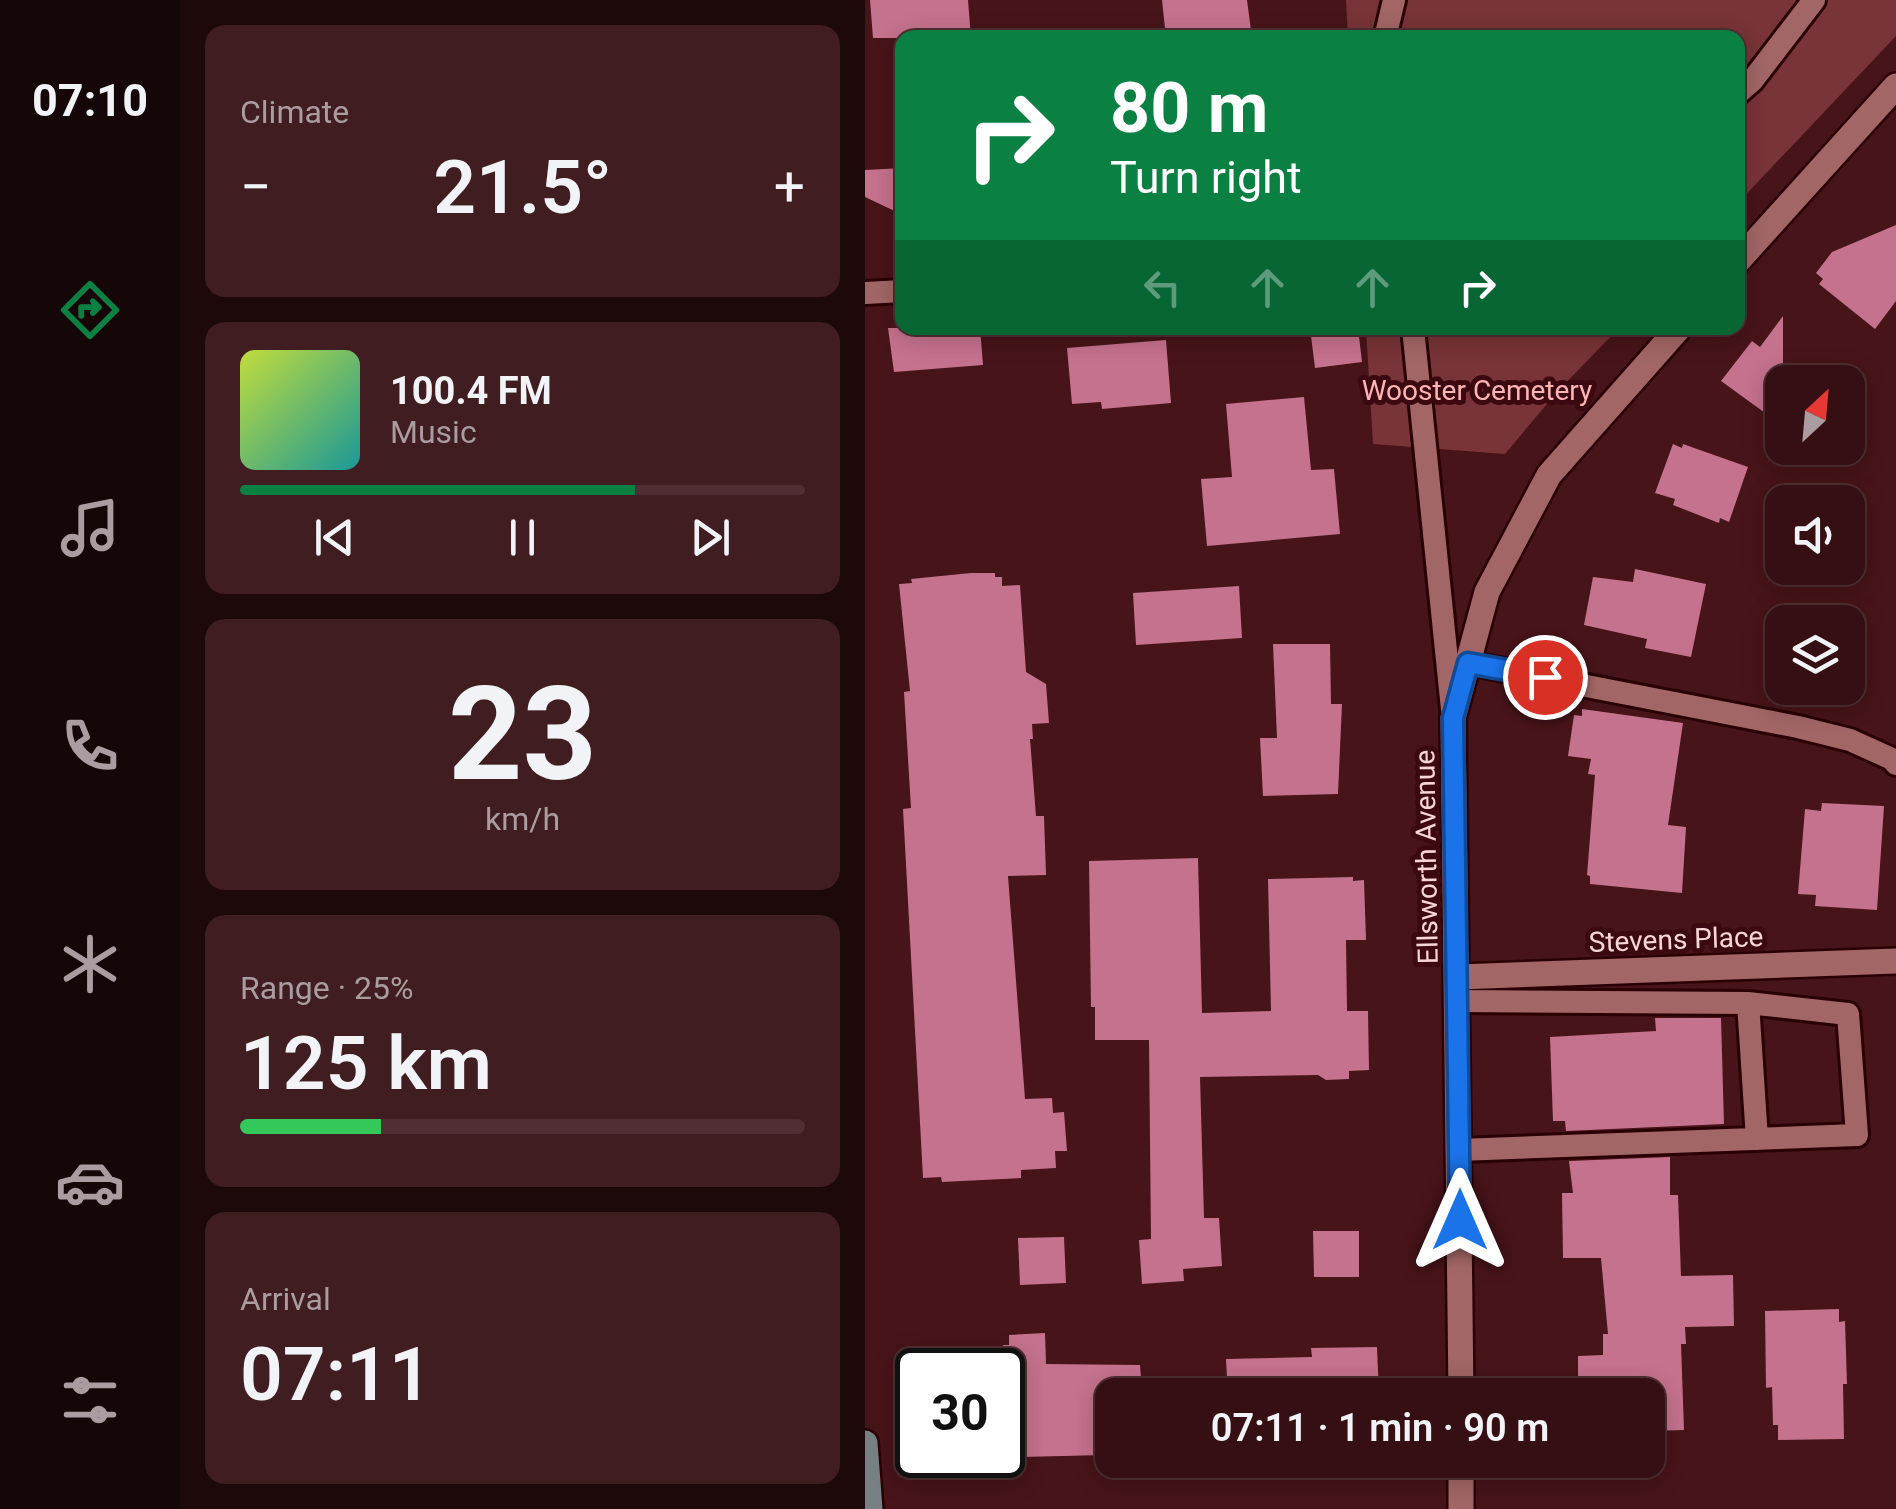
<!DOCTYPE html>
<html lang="en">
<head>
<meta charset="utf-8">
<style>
  body { margin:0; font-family:Roboto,sans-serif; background:#401d21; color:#f1f3f6; height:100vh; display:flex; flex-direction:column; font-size:38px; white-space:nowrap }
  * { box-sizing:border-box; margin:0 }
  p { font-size:32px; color:#aa9ca0 }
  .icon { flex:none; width:55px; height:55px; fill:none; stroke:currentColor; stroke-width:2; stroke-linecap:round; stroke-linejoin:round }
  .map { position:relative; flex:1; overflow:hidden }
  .panel { display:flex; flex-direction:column; gap:25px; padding:25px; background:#1d080a; width:685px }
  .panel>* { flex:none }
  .hud { position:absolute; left:30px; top:30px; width:850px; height:305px; border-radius:20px; box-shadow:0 5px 25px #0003,0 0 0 2px #4f2f33; background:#0b8043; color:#fff; overflow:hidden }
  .needle { width:65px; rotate:26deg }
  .tools { position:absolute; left:900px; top:365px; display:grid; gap:20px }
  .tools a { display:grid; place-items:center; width:100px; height:100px; border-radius:20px; background:#350f13; box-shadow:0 5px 25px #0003,0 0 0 2px #4f2f33; font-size:50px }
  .speed { position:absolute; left:30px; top:1348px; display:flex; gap:20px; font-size:50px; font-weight:700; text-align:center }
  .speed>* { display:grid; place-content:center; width:130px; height:130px; border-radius:50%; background:#350f13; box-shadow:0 5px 25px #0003,0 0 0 2px #4f2f33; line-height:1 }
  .speed .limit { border:5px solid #111; border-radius:15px; background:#fff; color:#111 }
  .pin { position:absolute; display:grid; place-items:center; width:85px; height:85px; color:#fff; margin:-42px; border:5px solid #fff; border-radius:50%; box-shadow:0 2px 10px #0007 }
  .me { position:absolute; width:110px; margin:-55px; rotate:0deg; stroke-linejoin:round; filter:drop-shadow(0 0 8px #0008) }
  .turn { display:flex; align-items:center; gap:35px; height:210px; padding:0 50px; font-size:45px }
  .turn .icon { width:130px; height:130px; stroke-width:2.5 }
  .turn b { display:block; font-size:70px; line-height:85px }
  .lanes { display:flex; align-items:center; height:95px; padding:0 50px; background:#0003; justify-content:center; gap:50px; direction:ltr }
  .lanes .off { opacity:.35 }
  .big { font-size:75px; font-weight:600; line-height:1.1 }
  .panel .card { flex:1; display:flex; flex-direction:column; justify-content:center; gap:15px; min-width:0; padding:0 35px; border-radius:20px; background:#401d21 }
  .panel .dial { align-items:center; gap:0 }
  .dial b { font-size:130px; line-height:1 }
  .song { display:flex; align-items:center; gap:30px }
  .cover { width:120px; height:120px; border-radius:15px; background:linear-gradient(135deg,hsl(70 70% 55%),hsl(180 70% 35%)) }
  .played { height:10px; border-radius:5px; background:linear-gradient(90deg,#0b8043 70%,#4f2f33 70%) }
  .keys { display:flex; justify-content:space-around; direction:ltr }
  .heat { display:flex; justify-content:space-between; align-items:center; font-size:55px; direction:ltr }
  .charge { height:15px; border-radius:8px; background:linear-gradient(90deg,#34c759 25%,#4f2f33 0) }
  .trip { position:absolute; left:230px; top:1378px; width:570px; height:100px; border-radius:20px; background:#350f13; box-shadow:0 5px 25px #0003,0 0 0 2px #4f2f33; font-weight:600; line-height:100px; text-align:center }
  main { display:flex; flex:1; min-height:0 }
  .dock { display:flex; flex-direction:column; width:180px; justify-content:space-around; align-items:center; background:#150608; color:#aa9ca0 }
  .dock .icon { width:70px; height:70px }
  .dock .on { color:#0b8043 }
  .dock b { font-size:45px; color:#f1f3f6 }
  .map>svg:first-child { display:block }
</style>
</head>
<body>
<main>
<nav class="dock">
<b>07:10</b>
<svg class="icon on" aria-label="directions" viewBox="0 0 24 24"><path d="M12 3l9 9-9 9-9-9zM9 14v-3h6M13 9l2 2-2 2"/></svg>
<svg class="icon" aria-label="music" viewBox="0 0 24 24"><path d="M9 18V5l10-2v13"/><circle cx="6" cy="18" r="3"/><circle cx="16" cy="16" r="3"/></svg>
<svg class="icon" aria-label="phone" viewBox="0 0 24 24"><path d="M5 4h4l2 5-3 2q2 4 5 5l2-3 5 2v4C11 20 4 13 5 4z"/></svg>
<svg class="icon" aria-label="climate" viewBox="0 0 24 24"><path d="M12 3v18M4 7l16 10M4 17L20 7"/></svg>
<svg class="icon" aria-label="car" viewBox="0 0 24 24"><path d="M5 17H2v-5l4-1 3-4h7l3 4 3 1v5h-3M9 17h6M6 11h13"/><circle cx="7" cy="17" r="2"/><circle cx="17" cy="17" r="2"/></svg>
<svg class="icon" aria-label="filters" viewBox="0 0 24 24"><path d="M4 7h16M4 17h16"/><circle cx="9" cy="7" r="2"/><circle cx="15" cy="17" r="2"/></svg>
</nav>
<section class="panel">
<div class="card"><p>Climate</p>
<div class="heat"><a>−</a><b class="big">21.5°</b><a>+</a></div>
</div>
<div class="card">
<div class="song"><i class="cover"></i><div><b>100.4 FM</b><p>Music</p></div></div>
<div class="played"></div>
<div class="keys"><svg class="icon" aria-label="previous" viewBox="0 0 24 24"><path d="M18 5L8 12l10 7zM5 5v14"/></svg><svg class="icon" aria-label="pause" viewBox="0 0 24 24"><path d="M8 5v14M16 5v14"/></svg><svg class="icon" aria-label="next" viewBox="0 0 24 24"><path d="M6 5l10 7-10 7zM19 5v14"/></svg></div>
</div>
<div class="card dial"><b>23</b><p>km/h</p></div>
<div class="card"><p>Range · 25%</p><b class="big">125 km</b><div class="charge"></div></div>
<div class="card"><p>Arrival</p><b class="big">07:11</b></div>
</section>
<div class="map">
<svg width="1031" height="1509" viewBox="0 0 1031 1509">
  <rect width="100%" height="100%" fill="#471419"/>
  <path fill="#783438" d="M481,0H1031V36L873,203L872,38L483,37Z
    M501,328H754L692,392L640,454L508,444Z"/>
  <path fill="#c5728e" d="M5,0H103L106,38H8Z
    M297,0H382L387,38H301Z
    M38,168V215L0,197V170Z
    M1031,225V301L1010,329L954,284L958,279L951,273L967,252Z
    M918,316V426L856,381L887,341L895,347Z
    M23,328H115L118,365L29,372Z
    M445,328H493L497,362L450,368Z
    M301,340L306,403L237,409L236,402L207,404L202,348Z
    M439,397L446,470L469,469L475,534L342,546L336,479L367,477L361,404Z
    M808,444L817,448L818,444L883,467L864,522L855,518L854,523L808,505L810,499L790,493Z
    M770,569L841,584L826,657L780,648L782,639L719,625L728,577L768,582Z
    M106,573H130V577H137V586L155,585L161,672L181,684L184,723L167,724L168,739H165L171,816H179L181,875L143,876L160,1099L187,1098L188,1113L199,1112L202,1151H190L191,1168L156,1170V1178L77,1182L76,1177L58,1178L38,809L46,808L39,692L45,691L34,584L47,583L46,579Z
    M374,586L377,638L271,645L268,593Z
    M408,644H465L466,704H477L473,794L398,796L395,738H412Z
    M717,709L818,723L803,825L821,827L817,893L725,884V876L722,875L730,775L723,774L726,759L703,756L709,715L717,716Z
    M957,803L1019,806L1012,910L950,906L951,895L933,894L940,809L956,811Z
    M333,858L337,1013L406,1011L403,879L488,877V881L499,880L501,940H481L482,1011H503L504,1070L484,1071V1079L461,1080L453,1075L335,1077L339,1218H354L357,1266L318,1269L319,1281L277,1284L274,1240L286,1239L284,1040H230V1007H226L224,861Z
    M790,1018H856L859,1124L701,1131L700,1121H688L685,1037L791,1031Z
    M805,1157V1195H813L816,1276L868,1275L869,1326L820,1327L821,1344H816L819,1430L782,1431V1395H713V1356L738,1355V1334H743L736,1258H698L697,1193H708L704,1161Z
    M448,1231H494V1277H449Z
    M199,1237L201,1283L155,1285L153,1238Z
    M974,1309V1322L980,1321L982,1384H978L979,1439L913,1440V1425H908L907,1387L901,1388L900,1311Z
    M180,1333L181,1364L275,1365L276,1378H362L361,1359L447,1357L446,1348L512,1347L514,1395H248V1460L421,1461L239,1466V1455L156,1457V1454H138V1345H144V1335Z"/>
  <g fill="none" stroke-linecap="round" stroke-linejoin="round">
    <defs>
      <path id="lane" d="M520,38L529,0
        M872,94L887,81L949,0
        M0,293L38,291
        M548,328L587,709
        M603,663L933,727L985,740L1027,759L1031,764
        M593,1001L883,1003L983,1014L992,1135L594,1150
        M883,1003L892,1139"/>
      <path id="street" d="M872,262L1031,86
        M593,977L1031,961
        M596,1395L588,718L622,592L684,475L814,328
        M596,1460V1509"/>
      <path id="secondary" d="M0,1443L5,1509"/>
    </defs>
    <use href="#lane" stroke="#2a0004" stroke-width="28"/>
    <use href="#street" stroke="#2a0004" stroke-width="30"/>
    <use href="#secondary" stroke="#2a0004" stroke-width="30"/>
    <use href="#lane" stroke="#a26667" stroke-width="22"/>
    <use href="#street" stroke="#a26667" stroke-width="25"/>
    <use href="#secondary" stroke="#778083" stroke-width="25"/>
  </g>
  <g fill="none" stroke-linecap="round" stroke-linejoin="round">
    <defs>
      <path id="route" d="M595,1220L588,718L603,663L680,677"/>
    </defs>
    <use href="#route" stroke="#114b97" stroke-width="25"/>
    <use href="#route" stroke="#1a73e8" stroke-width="18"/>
  </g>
  <g text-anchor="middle" stroke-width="10" stroke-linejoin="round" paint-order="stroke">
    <g font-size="28" fill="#fcb4b5" stroke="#3b090f">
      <text x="612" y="400">Wooster Cemetery</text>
    </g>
    <g font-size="28" fill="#f9d6d6" stroke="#3b090f">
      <text transform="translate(561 857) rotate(-91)" y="10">Ellsworth Avenue</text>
      <text transform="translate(811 939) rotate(-2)" y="10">Stevens Place</text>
    </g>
  </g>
</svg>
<div class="tools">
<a><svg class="needle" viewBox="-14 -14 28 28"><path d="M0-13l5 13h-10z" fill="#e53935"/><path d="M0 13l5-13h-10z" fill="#aa9ca0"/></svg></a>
<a><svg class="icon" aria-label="sound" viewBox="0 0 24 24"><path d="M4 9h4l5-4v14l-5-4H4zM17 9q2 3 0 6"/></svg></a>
<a><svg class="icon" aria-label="layers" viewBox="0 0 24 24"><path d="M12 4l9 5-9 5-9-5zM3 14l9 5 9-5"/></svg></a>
</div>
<div class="speed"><div class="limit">30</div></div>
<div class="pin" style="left:680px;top:677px;background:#d93025"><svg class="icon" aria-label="arrive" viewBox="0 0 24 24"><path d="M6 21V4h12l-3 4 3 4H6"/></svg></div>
<svg class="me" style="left:595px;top:1220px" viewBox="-20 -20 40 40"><path d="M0-17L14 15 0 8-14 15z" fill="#1a73e8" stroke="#fff" stroke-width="4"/></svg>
<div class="trip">07:11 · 1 min · 90 m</div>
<div class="hud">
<div class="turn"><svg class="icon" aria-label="right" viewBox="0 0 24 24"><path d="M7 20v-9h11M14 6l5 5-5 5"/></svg><div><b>80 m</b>Turn right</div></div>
<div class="lanes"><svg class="icon off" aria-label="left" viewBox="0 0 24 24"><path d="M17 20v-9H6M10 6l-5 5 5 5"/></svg><svg class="icon off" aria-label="ahead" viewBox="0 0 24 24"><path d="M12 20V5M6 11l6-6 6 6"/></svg><svg class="icon off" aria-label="ahead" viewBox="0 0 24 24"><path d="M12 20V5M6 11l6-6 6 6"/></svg><svg class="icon" aria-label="right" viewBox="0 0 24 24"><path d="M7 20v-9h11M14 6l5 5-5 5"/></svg></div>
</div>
</div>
</main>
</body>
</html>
